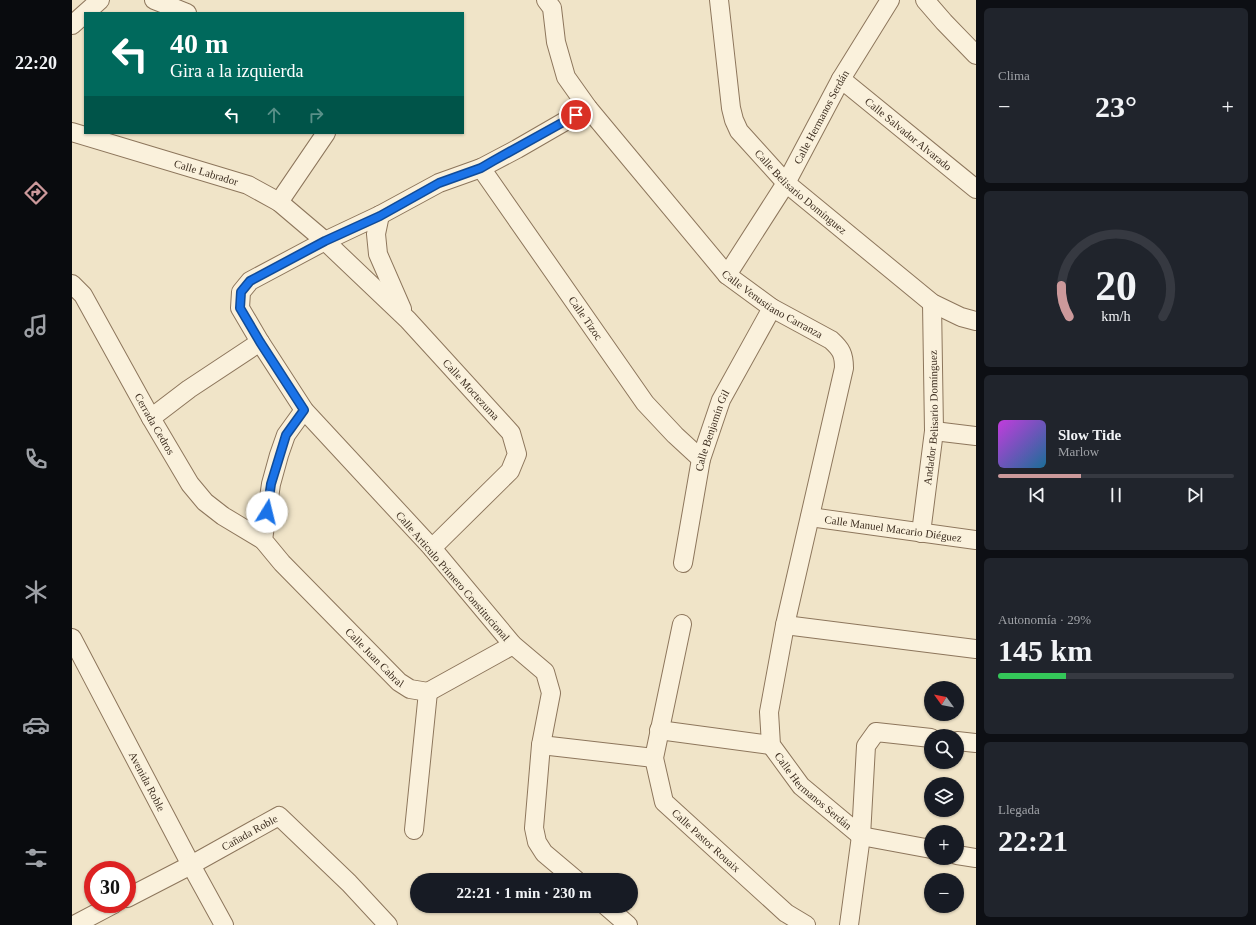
<!DOCTYPE html>
<html lang="es">
<head>
<meta charset="utf-8">
<style>
  body { margin:0; font-family:"Times New Roman",serif; background:#20242c; color:#f1f3f6; height:100vh; display:flex; flex-direction:column; font-size:15px; white-space:nowrap }
  * { box-sizing:border-box; margin:0 }
  p { font-size:13px; color:#9ea1a6 }
  .icon { flex:none; width:22px; height:22px; fill:none; stroke:currentColor; stroke-width:2; stroke-linecap:round; stroke-linejoin:round }
  .map { position:relative; flex:1; overflow:hidden }
  .panel { display:flex; flex-direction:column; gap:8px; padding:8px; background:#0d0f14; width:280px }
  .panel>* { flex:none }
  .banner { position:absolute; left:12px; top:12px; width:380px; height:122px; border-radius:0px; box-shadow:0 1px 3px #0004; background:#00695c; color:#fff; overflow:hidden }
  .needle { width:26px; rotate:303deg }
  .tools { position:absolute; left:852px; top:681px; display:grid; gap:8px }
  .tools a { display:grid; place-items:center; width:40px; height:40px; border-radius:50%; background:#171b24; box-shadow:0 1px 3px #0004; font-size:20px }
  .speed { position:absolute; left:12px; top:861px; display:flex; gap:8px; font-size:20px; font-weight:700; text-align:center }
  .speed>* { display:grid; place-content:center; width:52px; height:52px; border-radius:50%; background:#171b24; box-shadow:0 1px 3px #0004; line-height:1 }
  .speed .limit { border:6px solid #d22; background:#fff; color:#111 }
  .pin { position:absolute; display:grid; place-items:center; width:34px; height:34px; color:#fff; margin:-17px; border:2px solid #fff; border-radius:50%; box-shadow:0 1px 4px #0007 }
  .me { position:absolute; width:44px; margin:-22px; rotate:9deg; stroke-linejoin:round; filter:drop-shadow(0 0 3px #0008) }
  .turn { display:flex; align-items:center; gap:14px; height:84px; padding:0 20px; font-size:18px }
  .turn .icon { width:52px; height:52px; stroke-width:2.5 }
  .turn b { display:block; font-size:28px; line-height:34px }
  .lanes { display:flex; align-items:center; height:38px; padding:0 20px; background:#0003; justify-content:center; gap:20px; direction:ltr }
  .lanes .off { opacity:.35 }
  .big { font-size:30px; font-weight:600; line-height:1.1 }
  .panel .tile { flex:1; display:flex; flex-direction:column; justify-content:center; gap:6px; min-width:0; padding:0 14px; border-radius:6px; background:#20242c }
  .panel .dial { align-items:center; gap:0 }
  .dial svg { height:104px; overflow:visible; fill:none; stroke:#363941; stroke-width:7; stroke-linecap:round; text-anchor:middle }
  .dial text { fill:#f1f3f6; stroke:none }
  .song { display:flex; align-items:center; gap:12px }
  .cover { width:48px; height:48px; border-radius:6px; background:linear-gradient(135deg,hsl(290 70% 55%),hsl(200 70% 35%)) }
  .played { height:4px; border-radius:2px; background:linear-gradient(90deg,#cc999b 35%,#363941 35%) }
  .keys { display:flex; justify-content:space-around; direction:ltr }
  .heat { display:flex; justify-content:space-between; align-items:center; font-size:22px; direction:ltr }
  .charge { height:6px; border-radius:3px; background:linear-gradient(90deg,#34c759 29%,#363941 0) }
  .trip { position:absolute; left:338px; top:873px; width:228px; height:40px; border-radius:20px; background:#171b24; box-shadow:0 1px 3px #0004; font-weight:600; line-height:40px; text-align:center }
  main { display:flex; flex:1; min-height:0 }
  .tabs { display:flex; flex-direction:column; width:72px; justify-content:space-around; align-items:center; background:#090b0e; color:#9ea1a6 }
  .tabs .icon { width:28px; height:28px }
  .tabs .selected { color:#cc999b }
  .tabs b { font-size:18px; color:#f1f3f6 }
  .map>svg:first-child { display:block }
</style>
</head>
<body>
<main>
<nav class="tabs">
<b>22:20</b>
<svg class="icon selected" aria-label="directions" viewBox="0 0 24 24"><path d="M12 3l9 9-9 9-9-9zM9 14v-3h6M13 9l2 2-2 2"/></svg>
<svg class="icon" aria-label="music" viewBox="0 0 24 24"><path d="M9 18V5l10-2v13"/><circle cx="6" cy="18" r="3"/><circle cx="16" cy="16" r="3"/></svg>
<svg class="icon" aria-label="phone" viewBox="0 0 24 24"><path d="M5 4h4l2 5-3 2q2 4 5 5l2-3 5 2v4C11 20 4 13 5 4z"/></svg>
<svg class="icon" aria-label="climate" viewBox="0 0 24 24"><path d="M12 3v18M4 7l16 10M4 17L20 7"/></svg>
<svg class="icon" aria-label="car" viewBox="0 0 24 24"><path d="M5 17H2v-5l4-1 3-4h7l3 4 3 1v5h-3M9 17h6M6 11h13"/><circle cx="7" cy="17" r="2"/><circle cx="17" cy="17" r="2"/></svg>
<svg class="icon" aria-label="filters" viewBox="0 0 24 24"><path d="M4 7h16M4 17h16"/><circle cx="9" cy="7" r="2"/><circle cx="15" cy="17" r="2"/></svg>
</nav>
<div class="map">
<svg width="904" height="925" viewBox="0 0 904 925">
  <rect width="100%" height="100%" fill="#f0e4c8"/>
  <g fill="none" stroke-linecap="round" stroke-linejoin="round">
    <defs>
      <g id="minor">
        <path d="M82,0L115,13"/>
        <path id="s1" d="M474,0L480,8L484,42L494,77L516,108L655,275L700,308L759,340C769,349 772,354 772,368L713,625L697,712L699,745L729,786L789,836L859,849"/>
        <path id="s2" d="M647,0L659,108L662,120L667,131L714,183L860,303L889,317L904,321"/>
        <path d="M853,0L872,22L904,55"/>
        <path d="M0,25L28,0"/>
        <path id="s3" d="M769,79L904,189"/>
        <path id="s4" d="M0,132L176,185L207,202L253,241L336,320L439,433L445,454L438,471L360,548"/>
        <path id="s5" d="M409,168L573,403L603,435L629,459"/>
        <path d="M207,202L254,133"/>
        <path d="M308,215L304,234L306,254L330,309"/>
        <path id="s6" d="M655,275L714,183L769,79L818,0"/>
        <path id="s7" d="M0,284L11,295L79,418L118,484L133,502L151,516L191,540"/>
        <path id="s8" d="M232,410L214,435L207,455L199,484L191,540L210,563L327,682L338,689L356,692"/>
        <path d="M79,418L117,389L188,342"/>
        <path d="M862,431L904,436"/>
        <path id="s9" d="M738,517L904,540"/>
        <path id="s10" d="M849,533L862,431L860,303"/>
        <path id="s11" d="M611,563L629,459L649,400L700,308"/>
        <path id="s12" d="M610,624L582,758L592,802L714,913L734,925"/>
        <path d="M713,625L904,649"/>
        <path id="s13" d="M0,638L119,865L152,925"/>
        <path d="M356,692L441,645"/>
        <path d="M587,730L699,745"/>
        <path d="M885,741L904,743"/>
        <path d="M469,745L582,758"/>
        <path d="M342,830L356,692"/>
        <path d="M885,855L904,858"/>
        <path d="M504,880L472,853L465,842L462,828L469,745L479,693L473,672L441,645L360,548L232,410L188,342L168,308L169,292L178,281L253,241L308,215L367,183L409,168L445,149L516,108"/>
        <path id="s14" d="M55,898L119,865L207,816L277,883L316,925"/>
        <path d="M534,906L556,925"/>
        <path d="M2,925L42,904"/>
        <path d="M777,925L789,836L794,746L804,732L859,738"/>
      </g>
    </defs>
    <use href="#minor" stroke="#8d765c" stroke-width="20"/>
    <use href="#minor" stroke="#faf1dc" stroke-width="18"/>
  </g>
  <g fill="none" stroke-linecap="round" stroke-linejoin="round">
    <defs>
      <path id="route" d="M195,512L199,484L214,435L232,410L188,342L168,308L169,292L178,281L253,241L308,216L367,183L409,168L421,161L504,115"/>
    </defs>
    <use href="#route" stroke="#114b97" stroke-width="10"/>
    <use href="#route" stroke="#1a73e8" stroke-width="7"/>
  </g>
  <g text-anchor="middle" stroke-width="4" stroke-linejoin="round" paint-order="stroke">
    <g font-size="11" fill="#3d2e20" stroke="#f7eed8">
      <text dy="4" stroke="none"><textPath href="#s6" startOffset="184">Calle Hermanos Serdán</textPath></text>
      <text dy="4" stroke="none"><textPath href="#s3" startOffset="87">Calle Salvador Alvarado</textPath></text>
      <text dy="4" stroke="none"><textPath href="#s4" startOffset="140">Calle Labrador</textPath></text>
      <text dy="4" stroke="none"><textPath href="#s2" startOffset="220">Calle Belisario Domínguez</textPath></text>
      <text dy="4" stroke="none"><textPath href="#s1" startOffset="390">Calle Venustiano Carranza</textPath></text>
      <text dy="4" stroke="none"><textPath href="#s5" startOffset="183">Calle Tizoc</textPath></text>
      <text dy="4" stroke="none"><textPath href="#s4" startOffset="488">Calle Moctezuma</textPath></text>
      <text dy="4" stroke="none"><textPath href="#s10" startOffset="116">Andador Belisario Domínguez</textPath></text>
      <text dy="4" stroke="none"><textPath href="#s7" startOffset="163">Cerrada Cedros</textPath></text>
      <text dy="4" stroke="none"><textPath href="#s11" startOffset="136">Calle Benjamín Gil</textPath></text>
      <text dy="4" stroke="none"><textPath href="#s9" startOffset="84">Calle Manuel Macario Diéguez</textPath></text>
      <text transform="translate(381 576) rotate(49)" y="4">Calle Articulo Primero Constitucional</text>
      <text dy="4" stroke="none"><textPath href="#s8" startOffset="301">Calle Juan Cabral</textPath></text>
      <text dy="4" stroke="none"><textPath href="#s13" startOffset="162">Avenida Roble</textPath></text>
      <text dy="4" stroke="none"><textPath href="#s1" startOffset="939">Calle Hermanos Serdán</textPath></text>
      <text dy="4" stroke="none"><textPath href="#s14" startOffset="139">Cañada Roble</textPath></text>
      <text dy="4" stroke="none"><textPath href="#s12" startOffset="239">Calle Pastor Rouaix</textPath></text>
    </g>
  </g>
</svg>
<div class="tools">
<a><svg class="needle" viewBox="-14 -14 28 28"><path d="M0-13l5 13h-10z" fill="#e53935"/><path d="M0 13l5-13h-10z" fill="#9ea1a6"/></svg></a>
<a><svg class="icon" aria-label="search" viewBox="0 0 24 24"><circle cx="10" cy="10" r="6"/><path d="M15 15l6 6"/></svg></a>
<a><svg class="icon" aria-label="layers" viewBox="0 0 24 24"><path d="M12 4l9 5-9 5-9-5zM3 14l9 5 9-5"/></svg></a>
<a>+</a>
<a>−</a>
</div>
<div class="speed"><div class="limit">30</div></div>
<div class="pin" style="left:504px;top:115px;background:#d93025"><svg class="icon" aria-label="arrive" viewBox="0 0 24 24"><path d="M6 21V4h12l-3 4 3 4H6"/></svg></div>
<svg class="me" style="left:195px;top:512px" viewBox="-20 -20 40 40"><circle r="19" fill="#fff"/><path d="M0-13L10 11 0 6-10 11z" fill="#1a73e8"/></svg>
<div class="trip">22:21 · 1 min · 230 m</div>
<div class="banner">
<div class="turn"><svg class="icon" aria-label="left" viewBox="0 0 24 24"><path d="M17 20v-9H6M10 6l-5 5 5 5"/></svg><div><b>40 m</b>Gira a la izquierda</div></div>
<div class="lanes"><svg class="icon" aria-label="left" viewBox="0 0 24 24"><path d="M17 20v-9H6M10 6l-5 5 5 5"/></svg><svg class="icon off" aria-label="ahead" viewBox="0 0 24 24"><path d="M12 20V5M6 11l6-6 6 6"/></svg><svg class="icon off" aria-label="right" viewBox="0 0 24 24"><path d="M7 20v-9h11M14 6l5 5-5 5"/></svg></div>
</div>
</div>
<section class="panel">
<div class="tile"><p>Clima</p>
<div class="heat"><a>−</a><b class="big">23°</b><a>+</a></div>
</div>
<div class="tile dial"><svg viewBox="0 0 100 80">
<path d="M14 69A42 42 0 1 1 86 69"/>
<path d="M14 69A42 42 0 0 1 8 45" stroke="#cc999b"/>
<text x="50" y="56" font-size="32" font-weight="700">20</text>
<text x="50" y="72" font-size="11">km/h</text>
</svg></div>
<div class="tile">
<div class="song"><i class="cover"></i><div><b>Slow Tide</b><p>Marlow</p></div></div>
<div class="played"></div>
<div class="keys"><svg class="icon" aria-label="previous" viewBox="0 0 24 24"><path d="M18 5L8 12l10 7zM5 5v14"/></svg><svg class="icon" aria-label="pause" viewBox="0 0 24 24"><path d="M8 5v14M16 5v14"/></svg><svg class="icon" aria-label="next" viewBox="0 0 24 24"><path d="M6 5l10 7-10 7zM19 5v14"/></svg></div>
</div>
<div class="tile"><p>Autonomía · 29%</p><b class="big">145 km</b><div class="charge"></div></div>
<div class="tile"><p>Llegada</p><b class="big">22:21</b></div>
</section>
</main>
</body>
</html>
